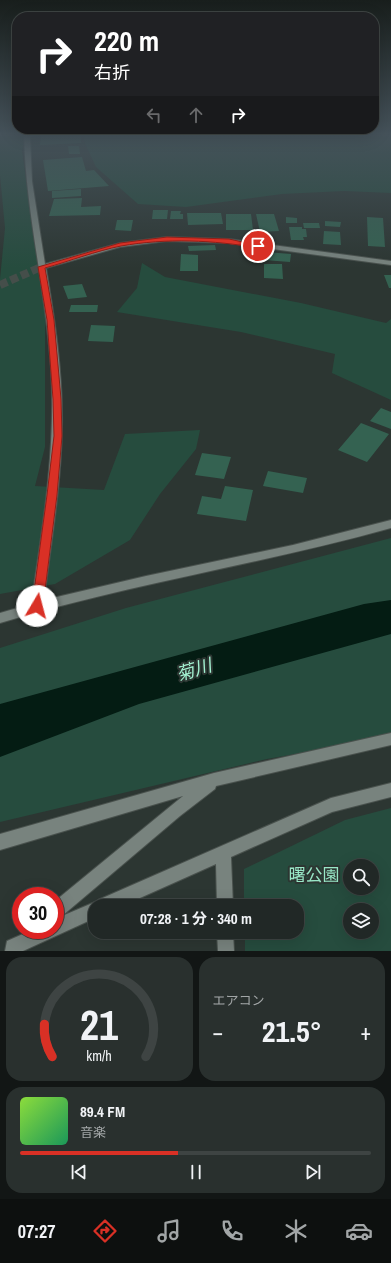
<!DOCTYPE html>
<html lang="ja">
<head>
<meta charset="utf-8">
<style>
  body { margin:0; font-family:"Archivo Narrow","Noto Sans JP",sans-serif; background:#29302e; color:#f1f3f6; height:100vh; display:flex; flex-direction:column; font-size:15px; white-space:nowrap }
  * { box-sizing:border-box; margin:0 }
  p { font-size:13px; color:#a2a6a7 }
  .icon { flex:none; width:22px; height:22px; fill:none; stroke:currentColor; stroke-width:2; stroke-linecap:round; stroke-linejoin:round }
  .map { position:relative; height:951px; overflow:hidden }
  .drawer { display:flex; flex-direction:column; gap:6px; padding:6px; background:#121615; flex:1 }
  .drawer>* { flex:none }
  .hud { position:absolute; left:12px; top:12px; width:367px; height:122px; border-radius:16px; box-shadow:0 4px 16px #0002,0 0 0 1px #3e4443; background:#202124; color:#fff; overflow:hidden }
  .tools { position:absolute; left:343px; top:859px; display:grid; gap:8px }
  .tools a { display:grid; place-items:center; width:36px; height:36px; border-radius:50%; background:#212826; box-shadow:0 4px 16px #0002,0 0 0 1px #3e4443; font-size:20px }
  .speed { position:absolute; left:12px; top:887px; display:flex; gap:8px; font-size:20px; font-weight:700; text-align:center }
  .speed>* { display:grid; place-content:center; width:52px; height:52px; border-radius:50%; background:#212826; box-shadow:0 4px 16px #0002,0 0 0 1px #3e4443; line-height:1 }
  .speed .limit { border:6px solid #d22; background:#fff; color:#111 }
  .pin { position:absolute; display:grid; place-items:center; width:34px; height:34px; color:#fff; margin:-17px; border:2px solid #fff; border-radius:50%; box-shadow:0 1px 4px #0007 }
  .me { position:absolute; width:44px; margin:-22px; rotate:8deg; stroke-linejoin:round; filter:drop-shadow(0 0 3px #0008) }
  .turn { display:flex; align-items:center; gap:14px; height:84px; padding:0 16px; font-size:18px }
  .turn .icon { width:52px; height:52px; stroke-width:2.5 }
  .turn b { display:block; font-size:28px; line-height:34px }
  .lanes { display:flex; align-items:center; height:38px; padding:0 16px; background:#0003; justify-content:center; gap:20px; direction:ltr }
  .lanes .off { opacity:.35 }
  .big { font-size:30px; font-weight:700; line-height:1.1 }
  .drawer .widget { flex:1; display:flex; flex-direction:column; justify-content:center; gap:6px; min-width:0; padding:0 14px; border-radius:16px; background:#29302e }
  .drawer .dial { align-items:center; gap:0 }
  .dial svg { height:104px; overflow:visible; fill:none; stroke:#3e4443; stroke-width:7; stroke-linecap:round; text-anchor:middle }
  .dial text { fill:#f1f3f6; stroke:none }
  .song { display:flex; align-items:center; gap:12px }
  .cover { width:48px; height:48px; border-radius:6px; background:linear-gradient(135deg,hsl(90 70% 55%),hsl(150 70% 35%)) }
  .played { height:4px; border-radius:2px; background:linear-gradient(90deg,#d93025 45%,#3e4443 45%) }
  .keys { display:flex; justify-content:space-around; direction:ltr }
  .heat { display:flex; justify-content:space-between; align-items:center; font-size:22px; direction:ltr }
  .drawer .tiles { flex:1; display:grid; gap:6px; grid-template-columns:1fr 1fr }
  .widget:last-child { grid-column:span 2 }
  .trip { position:absolute; left:88px; top:899px; width:216px; height:40px; border-radius:16px; background:#212826; box-shadow:0 4px 16px #0002,0 0 0 1px #3e4443; font-weight:700; line-height:40px; text-align:center }
  .dock { display:flex; height:64px; justify-content:space-around; align-items:center; background:#0d100f; color:#a2a6a7 }
  .dock .icon { width:28px; height:28px }
  .dock .on { color:#d93025 }
  .dock b { font-size:18px; color:#f1f3f6 }
  .map>svg:first-child { display:block }
</style>
</head>
<body>
<div class="map">
<svg width="391" height="951" viewBox="0 0 391 951">
  <rect width="100%" height="100%" fill="#2c3632"/>
  <path fill="#264c3e" fill-rule="evenodd" d="M0,135H26L22,151L45,314V447L35,486L104,490L125,434L200,430L196,449L160,494L130,540L55,584L0,594V279L5,228L0,175Z
    M84,135H391V193L344,191L282,194L186,207L138,204L96,167L84,141Z
    M142,263L165,277L301,303L386,323L391,319V400L332,373L335,354L241,332L117,312L137,288Z
    M391,538V737L267,759L0,822V648L126,608Z
    M391,808V951H245V932H297V906H244V869L345,820ZM350,866H372V888H350ZM350,910H372V932H350Z"/>
  <path fill="#041c13" d="M391,600V634L139,704L0,757V704L364,604Z"/>
  <path fill="#346251" d="M41,135H81V143L40,145Z
    M68,146H79L80,154H69Z
    M82,157L86,171L94,170L109,186L48,191L43,160Z
    M81,189V196L52,198V191Z
    M82,198L81,207L101,206L100,215L49,216L54,199Z
    M153,210H168L167,219H152Z
    M171,211H181L180,214H183V219H170Z
    M187,213H221L223,224L188,225Z
    M226,214H251L253,230H226Z
    M256,214H274L279,231L260,232Z
    M286,217L297,218V223H286Z
    M367,217L383,218L385,247L368,246Z
    M117,220H133L131,231L115,230Z
    M325,221L341,222L340,227L325,226Z
    M303,223H319L320,228H304Z
    M289,227H302V229H306L307,237H303L304,240H291Z
    M324,231L340,232L341,245L323,244Z
    M215,245L216,250L189,251L188,246Z
    M266,252L291,254L290,262L264,260Z
    M181,254L198,255V271H180Z
    M264,264H282L283,279L264,278Z
    M384,275H391V288H389Z
    M82,284L87,297L68,299L63,286Z
    M71,305H98L97,312H69Z
    M91,325L115,326L113,342L88,341Z
    M381,408L391,412V429L370,421Z
    M361,423L389,434L367,462L338,450Z
    M202,453L231,457L224,479L195,475Z
    M268,471L307,478L303,493L263,486Z
    M225,486L253,490L246,521L197,514L202,496L221,499Z"/>
  <g fill="none" stroke-linecap="round" stroke-linejoin="round">
    <path stroke="#454e4a" stroke-width="8" stroke-dasharray="8 3.5" stroke-linecap="butt" d="M0,285L41,267"/>
    <defs>
      <path id="minor" d="M24,135H30L32,181L45,264L120,243L167,237L229,239L391,261V265L229,243L167,241L120,247L46,268C55,321 63,374 62,428C61,486 51,543 44,600L146,576L293,545L391,520V528C262,564 129,584 0,623V613L31,604C43,526 56,449 51,369C46,290 26,215 24,135Z
        M391,733V745L216,786L215,789L180,816L62,916L95,902L97,903L98,900L331,798L391,783V797L332,812L231,857L233,906H217L216,864L122,906H95V918L23,951H5L7,941L32,930H55V901L183,796L0,850V834L214,773Z
        M217,932H233L234,951H218Z"/>
    </defs>
    <use href="#minor" stroke="#49514d" stroke-width="2"/>
    <use href="#minor" fill="#78837e" fill-rule="evenodd"/>
  </g>
  <linearGradient id="sky" x2="0" y2="1"><stop stop-color="#181e1c"/><stop offset="0.5" stop-color="#45525a"/><stop offset="1" stop-color="#45525a" stop-opacity="0"/></linearGradient>
  <rect width="391" height="268" fill="url(#sky)"/>
  <path fill="#d93025" stroke="#8d1f18" d="M167,237L229,239L261,246L258,248C213,240 167,238 121,246C96,251 70,261 45,268L54,320L61,399L62,436L57,495L43,606L41,609L37,610L34,609L32,606L47,495L54,436L53,399L47,320L38,267L120,243Z"/>
  <g text-anchor="middle" stroke-width="4" stroke-linejoin="round" paint-order="stroke">
    <g font-size="17" fill="#99e7c7" stroke="#2c3632">
      <text x="314" y="881">曙公園</text>
    </g>
    <g font-size="18" font-style="italic" fill="#a3f1d1" stroke="#2c3632">
      <text transform="translate(194 670) rotate(-17)" y="6">菊川</text>
    </g>
  </g>
</svg>
<div class="tools">
<a><svg class="icon" aria-label="search" viewBox="0 0 24 24"><circle cx="10" cy="10" r="6"/><path d="M15 15l6 6"/></svg></a>
<a><svg class="icon" aria-label="layers" viewBox="0 0 24 24"><path d="M12 4l9 5-9 5-9-5zM3 14l9 5 9-5"/></svg></a>
</div>
<div class="speed"><div class="limit">30</div></div>
<div class="pin" style="left:258px;top:246px;background:#d93025"><svg class="icon" aria-label="arrive" viewBox="0 0 24 24"><path d="M6 21V4h12l-3 4 3 4H6"/></svg></div>
<svg class="me" style="left:37px;top:606px" viewBox="-20 -20 40 40"><circle r="19" fill="#fff"/><path d="M0-13L10 11 0 6-10 11z" fill="#d93025"/></svg>
<div class="trip">07:28 · 1 分 · 340 m</div>
<div class="hud">
<div class="turn"><svg class="icon" aria-label="right" viewBox="0 0 24 24"><path d="M7 20v-9h11M14 6l5 5-5 5"/></svg><div><b>220 m</b>右折</div></div>
<div class="lanes"><svg class="icon off" aria-label="left" viewBox="0 0 24 24"><path d="M17 20v-9H6M10 6l-5 5 5 5"/></svg><svg class="icon off" aria-label="ahead" viewBox="0 0 24 24"><path d="M12 20V5M6 11l6-6 6 6"/></svg><svg class="icon" aria-label="right" viewBox="0 0 24 24"><path d="M7 20v-9h11M14 6l5 5-5 5"/></svg></div>
</div>
</div>
<section class="drawer">
<div class="tiles">
<div class="widget dial"><svg viewBox="0 0 100 80">
<path d="M14 69A42 42 0 1 1 86 69"/>
<path d="M14 69A42 42 0 0 1 8 44" stroke="#d93025"/>
<text x="50" y="56" font-size="32" font-weight="700">21</text>
<text x="50" y="72" font-size="11">km/h</text>
</svg></div>
<div class="widget"><p>エアコン</p>
<div class="heat"><a>−</a><b class="big">21.5°</b><a>+</a></div>
</div>
<div class="widget">
<div class="song"><i class="cover"></i><div><b>89.4 FM</b><p>音楽</p></div></div>
<div class="played"></div>
<div class="keys"><svg class="icon" aria-label="previous" viewBox="0 0 24 24"><path d="M18 5L8 12l10 7zM5 5v14"/></svg><svg class="icon" aria-label="pause" viewBox="0 0 24 24"><path d="M8 5v14M16 5v14"/></svg><svg class="icon" aria-label="next" viewBox="0 0 24 24"><path d="M6 5l10 7-10 7zM19 5v14"/></svg></div>
</div>
</div>
</section>
<nav class="dock">
<b>07:27</b>
<svg class="icon on" aria-label="directions" viewBox="0 0 24 24"><path d="M12 3l9 9-9 9-9-9zM9 14v-3h6M13 9l2 2-2 2"/></svg>
<svg class="icon" aria-label="music" viewBox="0 0 24 24"><path d="M9 18V5l10-2v13"/><circle cx="6" cy="18" r="3"/><circle cx="16" cy="16" r="3"/></svg>
<svg class="icon" aria-label="phone" viewBox="0 0 24 24"><path d="M5 4h4l2 5-3 2q2 4 5 5l2-3 5 2v4C11 20 4 13 5 4z"/></svg>
<svg class="icon" aria-label="climate" viewBox="0 0 24 24"><path d="M12 3v18M4 7l16 10M4 17L20 7"/></svg>
<svg class="icon" aria-label="car" viewBox="0 0 24 24"><path d="M5 17H2v-5l4-1 3-4h7l3 4 3 1v5h-3M9 17h6M6 11h13"/><circle cx="7" cy="17" r="2"/><circle cx="17" cy="17" r="2"/></svg>
</nav>
</body>
</html>
